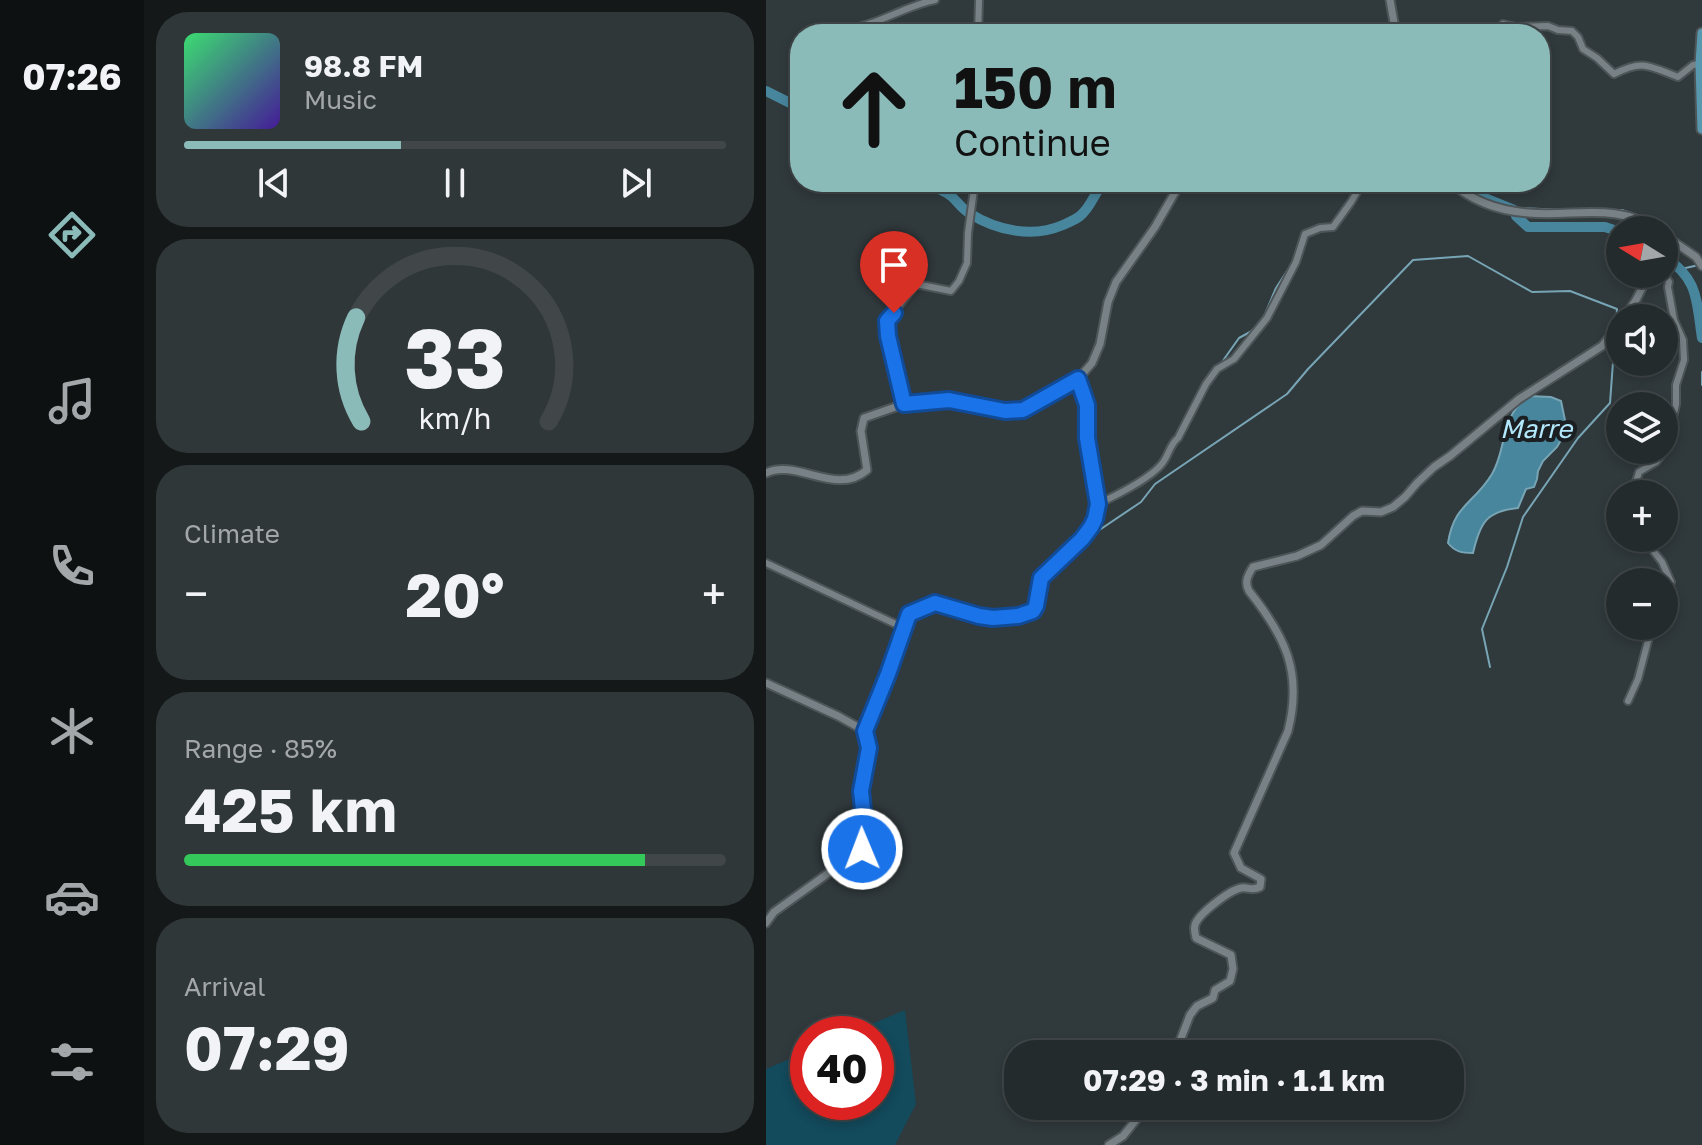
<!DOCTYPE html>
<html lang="en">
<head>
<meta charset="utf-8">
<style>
  body { margin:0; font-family:"Golos Text",sans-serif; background:#303739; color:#f1f3f6; height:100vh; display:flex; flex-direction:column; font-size:30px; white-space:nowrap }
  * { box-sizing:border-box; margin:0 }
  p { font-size:26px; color:#a3a7aa }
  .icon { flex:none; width:44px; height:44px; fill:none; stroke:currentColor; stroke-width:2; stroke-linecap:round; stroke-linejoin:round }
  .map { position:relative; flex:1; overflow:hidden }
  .side { display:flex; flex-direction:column; gap:12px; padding:12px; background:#141819; width:622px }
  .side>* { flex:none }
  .banner { position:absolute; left:24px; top:24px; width:760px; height:168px; border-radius:32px; box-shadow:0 4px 12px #0003,0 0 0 2px #414749; background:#8bbbb9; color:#111; overflow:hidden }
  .needle { width:52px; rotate:281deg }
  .controls { position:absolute; left:840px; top:216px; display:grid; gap:16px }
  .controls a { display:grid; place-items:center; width:72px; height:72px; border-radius:50%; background:#242b2d; box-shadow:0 4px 12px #0003,0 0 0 2px #414749; font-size:40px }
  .speed { position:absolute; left:24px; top:1016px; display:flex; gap:16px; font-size:40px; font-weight:700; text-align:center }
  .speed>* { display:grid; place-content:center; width:104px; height:104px; border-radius:50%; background:#242b2d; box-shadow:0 4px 12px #0003,0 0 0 2px #414749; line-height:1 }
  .speed .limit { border:12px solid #d22; background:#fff; color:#111 }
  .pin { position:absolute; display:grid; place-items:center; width:68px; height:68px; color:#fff; margin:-82px -34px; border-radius:50% 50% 50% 0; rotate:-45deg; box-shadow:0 0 8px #0007 }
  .pin .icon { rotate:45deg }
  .me { position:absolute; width:88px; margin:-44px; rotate:359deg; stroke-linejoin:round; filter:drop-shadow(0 0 6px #0008) }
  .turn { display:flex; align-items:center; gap:28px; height:168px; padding:0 32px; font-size:36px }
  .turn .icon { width:104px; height:104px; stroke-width:2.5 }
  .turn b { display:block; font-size:56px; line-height:68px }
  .big { font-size:60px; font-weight:700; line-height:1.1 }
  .side .card { flex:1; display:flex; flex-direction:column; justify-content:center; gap:12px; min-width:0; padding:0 28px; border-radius:32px; background:#303739 }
  .side .dial { align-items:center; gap:0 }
  .dial svg { height:208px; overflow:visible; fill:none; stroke:#414749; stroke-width:7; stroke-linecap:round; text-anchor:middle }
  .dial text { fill:#f1f3f6; stroke:none }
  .song { display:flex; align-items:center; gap:24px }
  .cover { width:96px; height:96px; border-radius:12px; background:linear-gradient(135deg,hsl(140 70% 55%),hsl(260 70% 35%)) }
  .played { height:8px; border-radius:4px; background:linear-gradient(90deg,#8bbbb9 40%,#414749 40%) }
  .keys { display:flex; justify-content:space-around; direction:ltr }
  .heat { display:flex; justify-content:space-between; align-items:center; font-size:44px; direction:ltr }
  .charge { height:12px; border-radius:6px; background:linear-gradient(90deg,#34c759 85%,#414749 0) }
  .trip { position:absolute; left:238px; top:1040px; width:460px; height:80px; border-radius:32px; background:#242b2d; box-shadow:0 4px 12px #0003,0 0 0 2px #414749; font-weight:700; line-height:80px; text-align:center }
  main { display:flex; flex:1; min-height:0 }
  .menu { display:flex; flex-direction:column; width:144px; justify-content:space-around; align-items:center; background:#0e1112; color:#a3a7aa }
  .menu .icon { width:56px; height:56px }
  .menu .on { color:#8bbbb9 }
  .menu b { font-size:36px; color:#f1f3f6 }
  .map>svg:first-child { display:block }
</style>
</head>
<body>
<main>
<nav class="menu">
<b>07:26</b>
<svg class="icon on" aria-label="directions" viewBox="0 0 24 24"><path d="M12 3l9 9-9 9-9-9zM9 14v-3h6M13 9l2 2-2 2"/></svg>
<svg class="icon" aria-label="music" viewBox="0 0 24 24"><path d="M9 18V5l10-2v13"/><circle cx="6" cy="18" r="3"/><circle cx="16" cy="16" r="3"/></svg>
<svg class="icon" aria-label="phone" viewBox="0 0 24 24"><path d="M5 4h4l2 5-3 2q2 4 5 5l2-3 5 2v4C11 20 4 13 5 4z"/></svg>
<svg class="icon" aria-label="climate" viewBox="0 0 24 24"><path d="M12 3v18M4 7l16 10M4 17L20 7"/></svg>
<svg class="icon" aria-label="car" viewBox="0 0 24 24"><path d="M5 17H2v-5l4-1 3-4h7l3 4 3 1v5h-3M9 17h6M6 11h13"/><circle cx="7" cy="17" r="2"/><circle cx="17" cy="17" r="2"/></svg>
<svg class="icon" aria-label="filters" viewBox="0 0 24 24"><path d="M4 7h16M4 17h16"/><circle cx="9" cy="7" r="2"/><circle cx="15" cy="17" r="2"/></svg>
</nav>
<section class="side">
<div class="card">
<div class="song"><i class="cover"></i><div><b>98.8 FM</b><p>Music</p></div></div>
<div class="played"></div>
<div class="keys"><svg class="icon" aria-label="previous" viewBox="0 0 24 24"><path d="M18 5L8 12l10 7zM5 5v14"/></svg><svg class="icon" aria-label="pause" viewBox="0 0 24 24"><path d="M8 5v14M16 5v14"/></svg><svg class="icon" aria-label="next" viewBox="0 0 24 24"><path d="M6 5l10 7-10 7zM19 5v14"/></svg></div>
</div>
<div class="card dial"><svg viewBox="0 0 100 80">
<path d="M14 69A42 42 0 1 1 86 69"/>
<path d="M14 69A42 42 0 0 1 12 29" stroke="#8bbbb9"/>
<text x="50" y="56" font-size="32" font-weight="700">33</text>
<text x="50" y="72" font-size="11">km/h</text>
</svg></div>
<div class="card"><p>Climate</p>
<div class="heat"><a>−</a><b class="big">20°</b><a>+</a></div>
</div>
<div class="card"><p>Range · 85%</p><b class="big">425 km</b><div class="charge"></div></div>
<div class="card"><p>Arrival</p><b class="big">07:29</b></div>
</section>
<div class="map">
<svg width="936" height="1145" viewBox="0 0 936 1145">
  <rect width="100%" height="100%" fill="#30393c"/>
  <path fill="#134a5c" d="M139,1010L150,1104L129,1145H0V1069L42,1051V1102H110V1034H82Z"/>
  <path fill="#48869d" stroke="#78a5b5" stroke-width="2" d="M763,396L785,397L795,401L801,430L791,447L777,461L772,471L771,479L768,487L760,489L752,508C720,511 714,523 707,553C696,553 689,552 682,543C688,504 708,504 726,474C741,449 734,415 763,396Z"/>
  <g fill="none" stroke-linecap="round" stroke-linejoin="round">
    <path stroke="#78a5b5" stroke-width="2" d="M749,208L799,210
      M845,210H856L875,217
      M915,269L933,265
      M456,362L473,338L484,332L492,325L499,314L510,288L525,265
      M936,372V385
      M317,541L375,502L389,484L521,394L542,369L647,260L702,256L766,292L804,291L851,309L850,325
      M724,667L716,629L741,567L757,517L812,438L844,403L849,335"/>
    <path stroke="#48869d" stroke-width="10" d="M0,91L26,104L34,105
      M157,182C166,186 177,190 185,196C191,201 196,209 203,213C231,231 267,238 297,225C303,222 309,220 314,216C326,206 328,192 339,182
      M691,182L711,195L748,210L750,216L762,227H839L854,232
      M898,256C933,280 930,299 936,338"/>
    <defs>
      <path id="minor" d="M737,24L750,27L782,26L792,30L806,31L812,37L817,49L831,58L848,74C877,59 883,66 912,77L927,65L934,64
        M43,30L50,34
        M64,34C85,30 106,24 126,15C141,9 153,3 169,0
        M212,34L213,0
        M138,404L122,336L121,321L150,284L185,291L193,281L201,263L202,233L209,182
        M859,494L870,482L873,472L890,462L900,449L910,404V385L918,360L917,340L908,320L902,287L903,282L898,273
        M332,504C351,495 380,481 394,466C403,457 403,445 412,438L440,384L451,369L468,359L501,318L530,262L539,234L554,228L567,227L585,202L597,182
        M877,538L896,562L905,582L898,606
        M0,563L138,628
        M862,701L872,679L886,626
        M99,731L122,674L143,614L169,603L213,616L227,618L252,616L267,611L270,606L275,578L321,533L329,519L331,510L321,438V405L312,379"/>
      <path id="tertiary" d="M624,0L630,34
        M684,182C706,201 734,211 763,213C807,217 853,202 890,230
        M898,235L930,257L936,266
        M858,318L870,300L883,274
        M0,473C31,458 70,497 101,470L95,431L98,418L138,404L183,400L239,411L257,410L312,379L326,363L334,344L342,302L350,282L389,227L415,182
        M0,683L72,716L99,731L103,748L95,791L100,838L96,849L8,912L0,923
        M409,1054L424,1015L431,1006L447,998L449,990L464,981L467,969L465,955L430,938C429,934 428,928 429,925C432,914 464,890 475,888C483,887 486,891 494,887L495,879L475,868L468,853L522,731C537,672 519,636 483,591C478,582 482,575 487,567L531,556L555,545L587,516L596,511L615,512L627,507L639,497L651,483L668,467L684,456L753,399L836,346L854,324
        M343,1145L357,1136L381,1106"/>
      <path id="primary" d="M936,33L934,64L936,129"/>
    </defs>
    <use href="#minor" stroke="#4e5558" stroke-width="10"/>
    <use href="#tertiary" stroke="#4e5558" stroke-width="11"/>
    <use href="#primary" stroke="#4e5558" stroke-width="13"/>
    <use href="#minor" stroke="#788286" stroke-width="6"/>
    <use href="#tertiary" stroke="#788286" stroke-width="7"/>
    <use href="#primary" stroke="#5898ae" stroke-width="9"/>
  </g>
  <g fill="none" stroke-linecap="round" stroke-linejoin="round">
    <defs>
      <path id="route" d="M96,849L100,838L95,791L103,748L99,731L122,674L143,614L169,603L213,616L227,618L252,616L267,611L270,606L275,578L316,539L325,527L329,519L332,504L321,438V405L312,379L257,410L239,411L183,400L138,404L122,336L121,321L128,313"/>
    </defs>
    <use href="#route" stroke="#114b97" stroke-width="20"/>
    <use href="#route" stroke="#1a73e8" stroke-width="14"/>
  </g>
  <g text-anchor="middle" stroke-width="8" stroke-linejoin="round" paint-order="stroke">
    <g font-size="26" font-style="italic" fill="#b2e7fc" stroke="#1b1f21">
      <text x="770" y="438">Marre</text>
    </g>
  </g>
</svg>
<div class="controls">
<a><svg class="needle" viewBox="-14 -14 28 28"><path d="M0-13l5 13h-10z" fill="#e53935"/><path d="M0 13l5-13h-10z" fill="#a3a7aa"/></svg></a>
<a><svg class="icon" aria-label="sound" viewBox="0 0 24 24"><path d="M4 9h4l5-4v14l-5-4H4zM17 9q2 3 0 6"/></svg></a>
<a><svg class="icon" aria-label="layers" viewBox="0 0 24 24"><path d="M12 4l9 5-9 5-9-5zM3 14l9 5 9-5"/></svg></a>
<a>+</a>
<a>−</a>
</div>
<div class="speed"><div class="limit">40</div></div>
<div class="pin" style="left:128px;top:313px;background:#d93025"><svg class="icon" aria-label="arrive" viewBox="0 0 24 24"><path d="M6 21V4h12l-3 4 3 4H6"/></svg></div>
<svg class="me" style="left:96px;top:849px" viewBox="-20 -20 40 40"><circle r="17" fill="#1a73e8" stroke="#fff" stroke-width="3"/><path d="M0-11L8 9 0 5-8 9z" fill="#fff"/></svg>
<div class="trip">07:29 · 3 min · 1.1 km</div>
<div class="banner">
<div class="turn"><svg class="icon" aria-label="ahead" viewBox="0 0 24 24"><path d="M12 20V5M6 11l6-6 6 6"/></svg><div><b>150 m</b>Continue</div></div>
</div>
</div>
</main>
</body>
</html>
